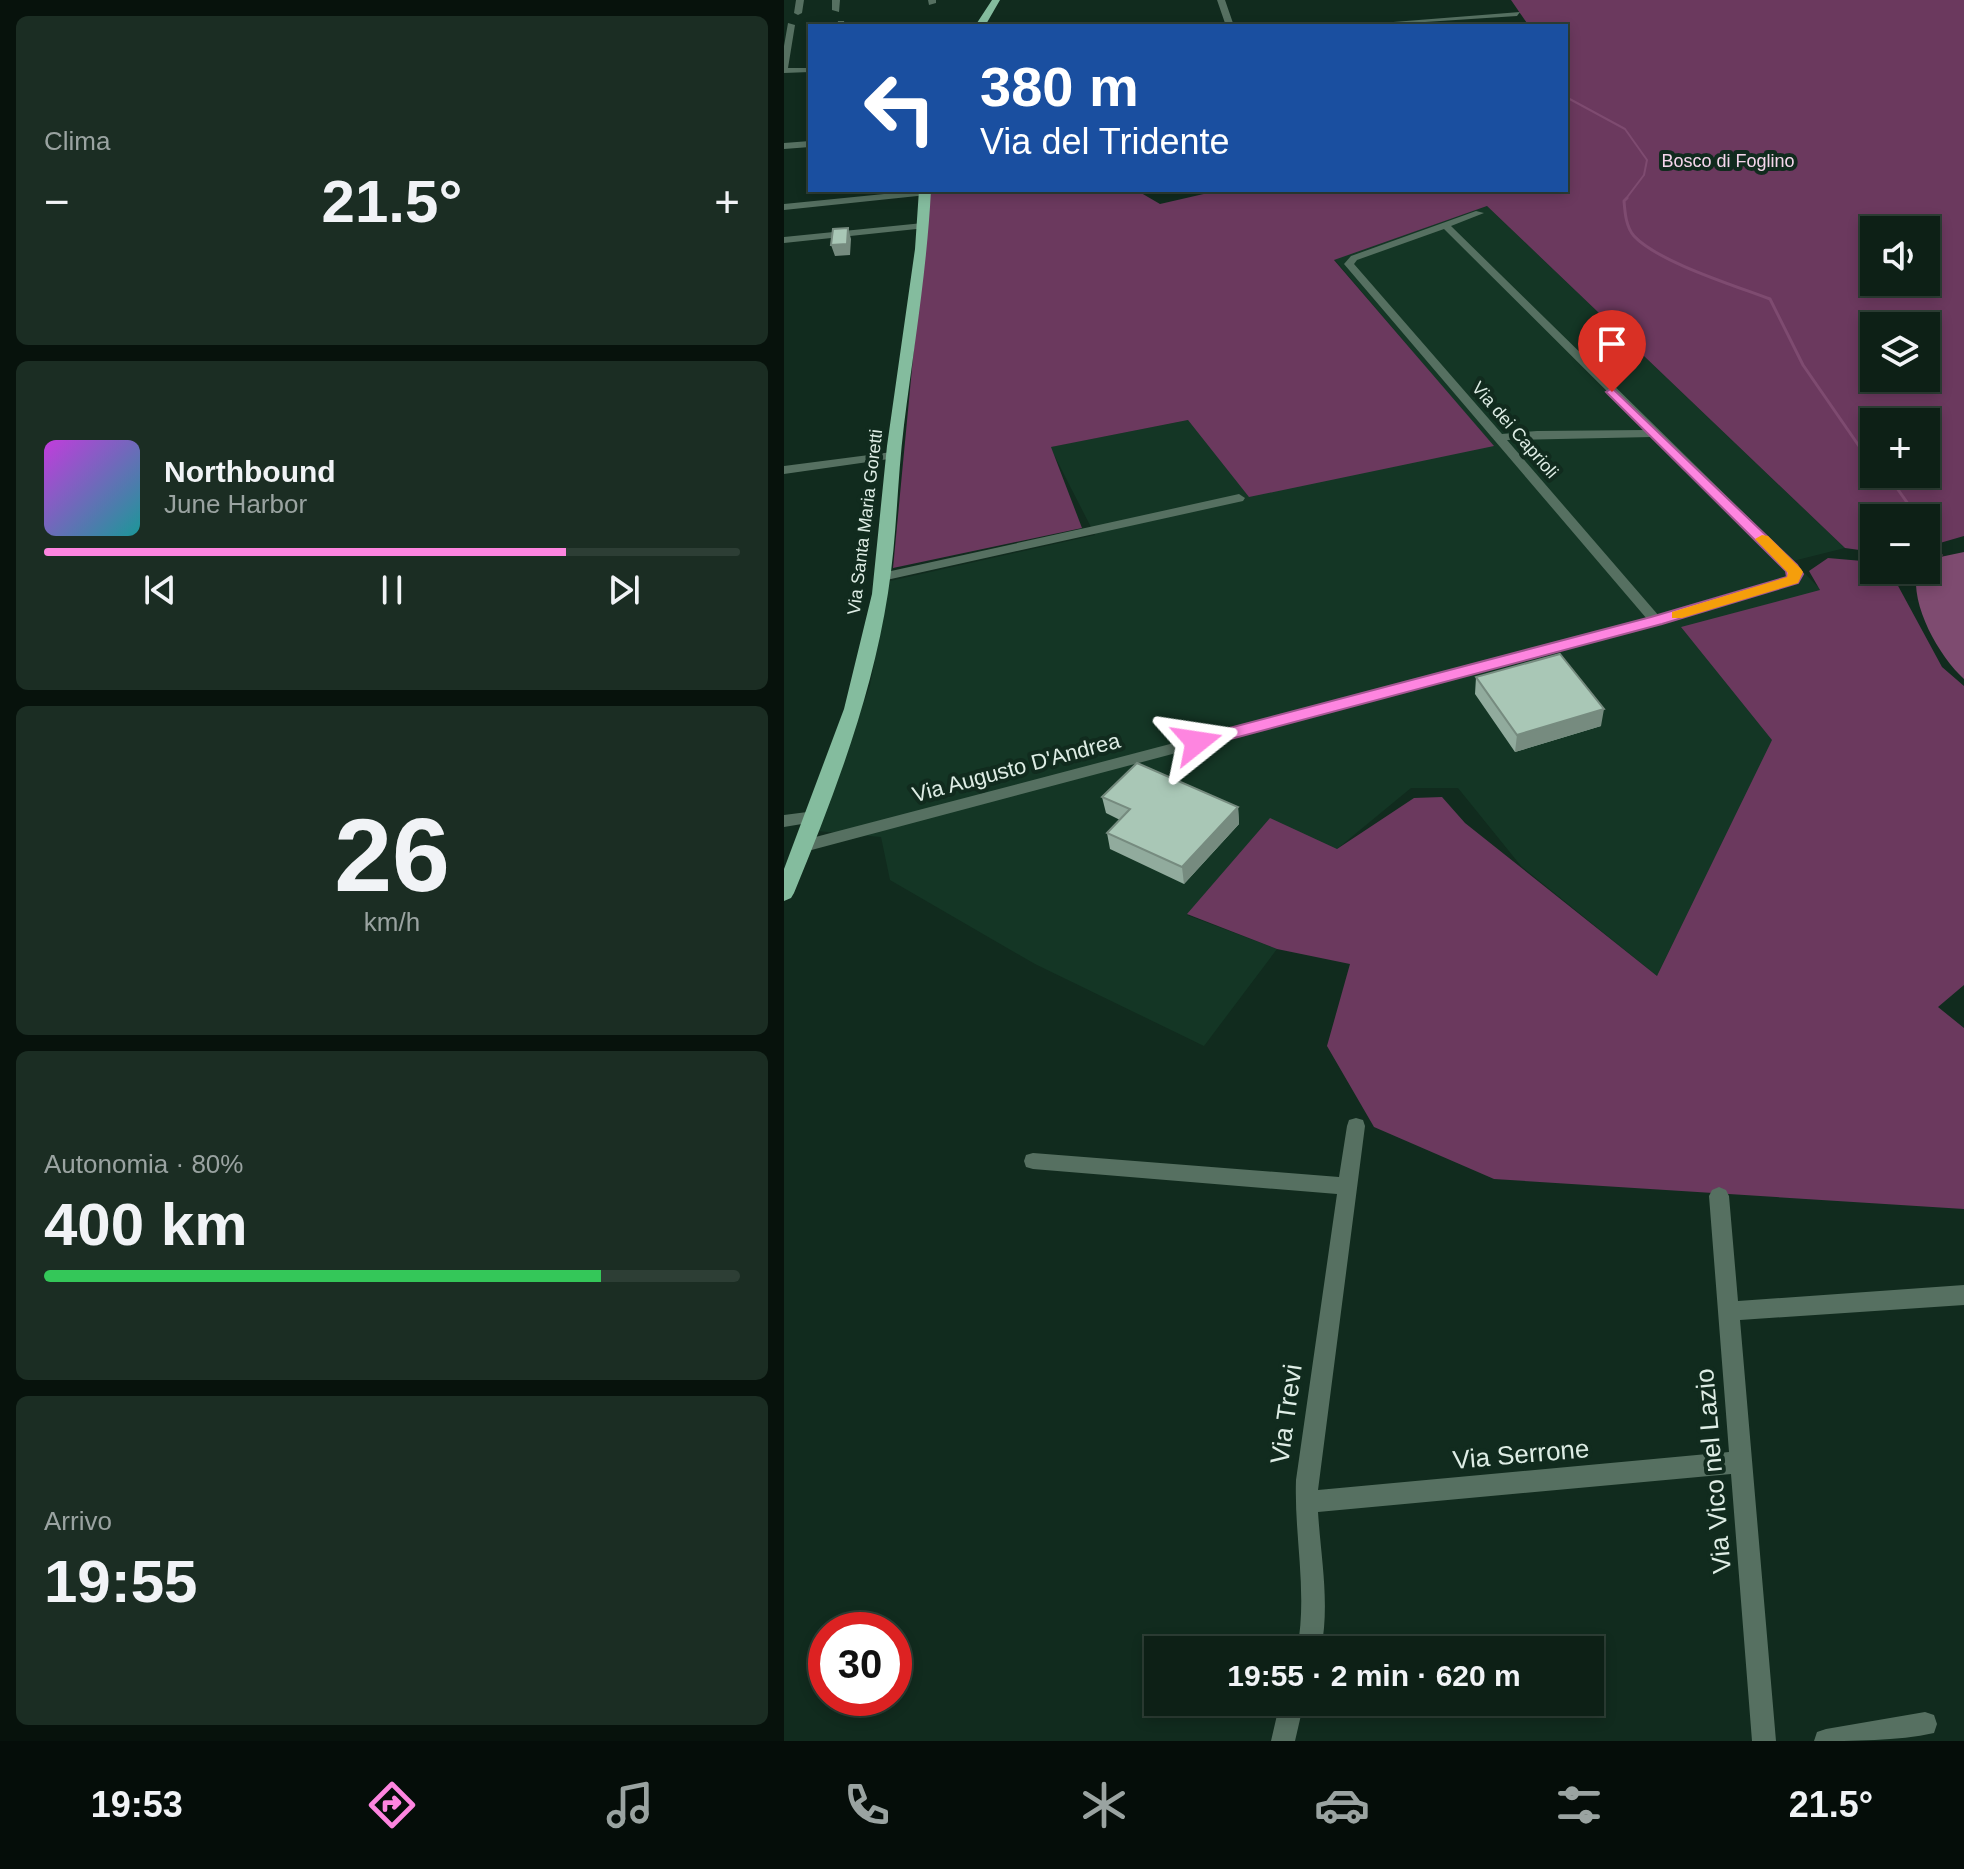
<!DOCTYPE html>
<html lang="it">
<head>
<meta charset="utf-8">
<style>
  body { margin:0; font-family:Arial,sans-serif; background:#1b2d23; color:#f1f3f6; height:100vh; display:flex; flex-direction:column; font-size:30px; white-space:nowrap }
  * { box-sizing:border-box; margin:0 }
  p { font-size:26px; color:#9aa3a1 }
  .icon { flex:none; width:44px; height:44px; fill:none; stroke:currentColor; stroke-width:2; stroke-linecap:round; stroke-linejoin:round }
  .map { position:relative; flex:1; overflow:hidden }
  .sheet { display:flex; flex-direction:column; gap:16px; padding:16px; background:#07120c; width:784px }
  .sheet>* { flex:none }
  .top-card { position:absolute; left:24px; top:24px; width:760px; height:168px; border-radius:0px; box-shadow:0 4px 12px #0003,0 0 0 2px #2d3e35; background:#1a4fa0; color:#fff; overflow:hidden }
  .buttons { position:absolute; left:1076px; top:216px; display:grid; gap:16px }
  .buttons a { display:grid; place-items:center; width:80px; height:80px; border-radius:0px; background:#0d2016; box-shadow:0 4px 12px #0003,0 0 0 2px #2d3e35; font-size:40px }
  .speed { position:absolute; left:24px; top:1612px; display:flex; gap:16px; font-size:40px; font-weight:700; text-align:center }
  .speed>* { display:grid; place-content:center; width:104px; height:104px; border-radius:50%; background:#0d2016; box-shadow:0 4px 12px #0003,0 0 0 2px #2d3e35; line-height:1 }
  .speed .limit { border:12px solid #d22; background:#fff; color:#111 }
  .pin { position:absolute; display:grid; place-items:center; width:68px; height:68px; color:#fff; margin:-82px -34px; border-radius:50% 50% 50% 0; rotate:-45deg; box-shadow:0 0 8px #0007 }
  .pin .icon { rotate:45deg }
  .me { position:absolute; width:88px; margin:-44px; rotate:75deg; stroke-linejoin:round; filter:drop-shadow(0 0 6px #0008) }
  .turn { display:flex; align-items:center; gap:28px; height:168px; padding:0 40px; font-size:36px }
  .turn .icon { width:104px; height:104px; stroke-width:2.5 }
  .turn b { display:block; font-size:56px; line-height:68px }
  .big { font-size:60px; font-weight:600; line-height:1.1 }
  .sheet .widget { flex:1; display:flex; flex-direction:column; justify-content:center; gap:12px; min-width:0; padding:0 28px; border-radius:12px; background:#1b2d23 }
  .sheet .dial { align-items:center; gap:0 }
  .dial b { font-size:104px; line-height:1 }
  .song { display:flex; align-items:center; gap:24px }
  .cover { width:96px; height:96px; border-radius:12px; background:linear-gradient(135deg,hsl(290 70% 55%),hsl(180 70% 35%)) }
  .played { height:8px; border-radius:4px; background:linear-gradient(90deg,#fe85e0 75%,#2d3e35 75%) }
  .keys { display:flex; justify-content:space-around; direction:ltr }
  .heat { display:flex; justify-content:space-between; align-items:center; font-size:44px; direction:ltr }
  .charge { height:12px; border-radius:6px; background:linear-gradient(90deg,#34c759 80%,#2d3e35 0) }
  .trip { position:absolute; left:360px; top:1636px; width:460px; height:80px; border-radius:0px; background:#0d2016; box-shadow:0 4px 12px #0003,0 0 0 2px #2d3e35; font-weight:600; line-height:80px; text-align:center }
  .tabs { display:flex; height:128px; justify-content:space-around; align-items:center; background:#050d09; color:#9aa3a1 }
  .tabs .icon { width:56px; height:56px }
  .tabs .current { color:#fe85e0 }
  .tabs b { font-size:36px; color:#f1f3f6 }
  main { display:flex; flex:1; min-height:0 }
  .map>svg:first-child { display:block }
</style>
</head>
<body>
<main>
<section class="sheet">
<div class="widget"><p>Clima</p>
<div class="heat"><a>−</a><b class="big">21.5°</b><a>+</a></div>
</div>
<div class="widget">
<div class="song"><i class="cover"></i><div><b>Northbound</b><p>June Harbor</p></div></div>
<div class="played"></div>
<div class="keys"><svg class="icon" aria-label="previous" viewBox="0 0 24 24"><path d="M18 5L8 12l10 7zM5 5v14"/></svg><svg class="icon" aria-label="pause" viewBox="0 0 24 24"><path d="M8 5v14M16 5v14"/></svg><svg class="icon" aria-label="next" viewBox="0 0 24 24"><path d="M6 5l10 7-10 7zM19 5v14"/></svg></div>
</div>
<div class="widget dial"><b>26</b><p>km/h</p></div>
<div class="widget"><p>Autonomia · 80%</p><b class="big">400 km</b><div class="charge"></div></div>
<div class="widget"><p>Arrivo</p><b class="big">19:55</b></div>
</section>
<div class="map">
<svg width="1180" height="1741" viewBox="0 0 1180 1741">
  <rect width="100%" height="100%" fill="#112b1e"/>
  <path fill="#143625" d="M703,206L1061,548L1009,561L1036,589L989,740L873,976L737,866L674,788H627L553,849L403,915L493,949L420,1046L251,964L106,880L97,837L33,831L86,685L106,581L311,535L266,447L404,420L709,446L550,259Z"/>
  <path fill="#6b395e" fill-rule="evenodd" d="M727,0H1180V536L1142,547V518H1090V552L1061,548L703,206L550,260L710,446L465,497L404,420L267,447L298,528L109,568L145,190H352L376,204L437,190H782V26H745ZM1090,230H1142V282H1090ZM1090,326H1142V378H1090ZM1090,422H1142V474H1090Z
    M1044,558L1090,562V570L1106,571L1158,667L1180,686V985L1154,1007L1180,1028V1209L710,1179L590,1127L543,1046L566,964L493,949L403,914L486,818L553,849L630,798L658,797L681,823L873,976L988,740L897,627L1036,590L1025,571Z"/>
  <path fill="#7e4b70" d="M1180,552V679C1155,656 1126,605 1133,571L1142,570V560Z"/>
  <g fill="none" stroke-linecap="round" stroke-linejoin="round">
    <path stroke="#7e4b70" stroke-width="2" d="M782,97L841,129L863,160L860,175L841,200"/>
    <path stroke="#7e4b70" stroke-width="3" d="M843,198L840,201C841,213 842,227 850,236C874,262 952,286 986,299L1019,365L1075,446L1090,460
      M1103,474L1134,518
      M1142,531L1157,555"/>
    <path fill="#567061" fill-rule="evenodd" d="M12,0H20L18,13L14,15L10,13Z
      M48,0H56L55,12L48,10Z
      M144,0H152V3L145,5Z
      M433,0H441L450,26H442Z
      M736,12L733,16L580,26L584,24Z
      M54,21H60L61,26H53Z
      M4,23L11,25L4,68H26V72L0,73V46Z
      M26,141V147L0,149V143Z
      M140,190L145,193L143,195L0,210V204Z
      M692,211L700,213L667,226L1013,565L1018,574L1014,583L877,624L20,852L14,850L12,846L20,840L863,619L560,264L567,256ZM660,229L862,430L753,431L718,434L570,264L573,260ZM868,437L1003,571L1004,577L875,616L723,440Z
      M139,223L142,224V228L0,243V237Z
      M108,452L114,456L112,458L0,474V466Z
      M455,494L461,498L459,501L98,581L91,577L98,573Z
      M31,811L39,817L36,821L0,827V815Z
      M572,1118L579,1120L581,1126L534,1490L945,1452L925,1196L928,1190L935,1187L942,1190L945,1196L954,1301L1180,1285V1305L956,1320L992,1741H968L947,1474L534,1512C537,1559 546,1603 537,1650H513C524,1593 510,1537 512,1480L553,1194L249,1169L242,1167L240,1161L242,1155L249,1153L555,1177L563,1126L565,1120Z
      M496,1702H520L511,1741H487Z
      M1141,1712L1150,1715L1153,1724L1150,1733C1114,1741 1068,1741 1030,1741L1033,1732L1042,1729Z"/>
    <path fill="#84bc9e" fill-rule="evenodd" d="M208,0H216L201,26H191Z
      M135,190H147C143,269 130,346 120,425C113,481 113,537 104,593C88,697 50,796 10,893L7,898L0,901V869L60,709L88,594L103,446L131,249Z"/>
  </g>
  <path fill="#91ab9d" d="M692,677L817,726L731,752L691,694Z
    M318,797L454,807L455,824L400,884L326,849L323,833L336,820L322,813Z"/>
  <path fill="#768b7f" d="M64,228L67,239L66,255L51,256L47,245Z
    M820,709L817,726L731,752L733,735Z
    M454,807L455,824L400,884L398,867Z"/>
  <path fill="#a9c7b6" stroke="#768b7f" stroke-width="2" d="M64,228L63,244L47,245L49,229Z
    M776,654L820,709L733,735L692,677Z
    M353,763L454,807L398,867L323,833L346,809L318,797Z"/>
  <path fill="#fe85e0" stroke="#a55692" stroke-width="2" d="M828,388L1013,565L1019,574L1014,583L878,624L413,748L407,746L405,742L407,738L867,617L1003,577L1002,571L824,394L822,392Z"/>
  <path fill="#f59e0b" d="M978,535L984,536L1017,569L1019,572L1014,583L898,618H888V612L1003,577L1004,573L971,539Z"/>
  <g text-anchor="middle" stroke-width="8" stroke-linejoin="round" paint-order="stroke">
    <g font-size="18" fill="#f6d6ec" stroke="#112b1e">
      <text x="944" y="167">Bosco di Foglino</text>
    </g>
    <g font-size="18" fill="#deede5" stroke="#112b1e">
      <text transform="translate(731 430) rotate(49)" y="6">Via dei Caprioli</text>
      <text transform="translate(81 522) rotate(-83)" y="6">Via Santa Maria Goretti</text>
    </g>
    <g font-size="22" fill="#deede5" stroke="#112b1e">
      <text transform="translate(232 767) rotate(-15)" y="8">Via Augusto D'Andrea</text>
    </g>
    <g font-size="26" fill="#deede5" stroke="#112b1e">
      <text transform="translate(502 1414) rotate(-82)" y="9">Via Trevi</text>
      <text transform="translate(737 1454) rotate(-5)" y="9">Via Serrone</text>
      <text transform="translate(929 1471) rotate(-95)" y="9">Via Vico nel Lazio</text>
    </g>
  </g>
</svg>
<div class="buttons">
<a><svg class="icon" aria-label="sound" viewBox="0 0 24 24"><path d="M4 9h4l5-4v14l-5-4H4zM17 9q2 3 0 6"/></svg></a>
<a><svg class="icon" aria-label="layers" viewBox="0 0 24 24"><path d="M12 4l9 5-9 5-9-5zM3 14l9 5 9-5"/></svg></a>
<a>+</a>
<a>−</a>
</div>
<div class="speed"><div class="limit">30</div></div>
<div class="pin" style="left:828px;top:392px;background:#d93025"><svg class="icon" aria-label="arrive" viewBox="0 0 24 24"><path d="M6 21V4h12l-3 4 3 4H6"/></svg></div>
<svg class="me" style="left:413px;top:742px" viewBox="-20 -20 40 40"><path d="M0-17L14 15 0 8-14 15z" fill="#fe85e0" stroke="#fff" stroke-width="4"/></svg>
<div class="trip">19:55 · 2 min · 620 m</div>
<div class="top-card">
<div class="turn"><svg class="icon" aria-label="left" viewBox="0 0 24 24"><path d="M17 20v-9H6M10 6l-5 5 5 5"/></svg><div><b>380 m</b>Via del Tridente</div></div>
</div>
</div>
</main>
<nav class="tabs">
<b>19:53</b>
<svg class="icon current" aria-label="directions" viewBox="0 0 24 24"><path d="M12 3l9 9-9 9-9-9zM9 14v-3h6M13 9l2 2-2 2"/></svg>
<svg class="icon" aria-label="music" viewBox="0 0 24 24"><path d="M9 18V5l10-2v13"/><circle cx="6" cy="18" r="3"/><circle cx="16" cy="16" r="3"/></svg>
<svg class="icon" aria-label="phone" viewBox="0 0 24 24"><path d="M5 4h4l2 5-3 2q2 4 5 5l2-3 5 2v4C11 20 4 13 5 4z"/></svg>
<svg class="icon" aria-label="climate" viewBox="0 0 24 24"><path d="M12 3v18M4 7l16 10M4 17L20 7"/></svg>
<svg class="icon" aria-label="car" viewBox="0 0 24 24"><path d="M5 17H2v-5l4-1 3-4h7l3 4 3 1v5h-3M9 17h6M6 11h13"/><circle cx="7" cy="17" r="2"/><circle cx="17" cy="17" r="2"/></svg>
<svg class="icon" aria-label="filters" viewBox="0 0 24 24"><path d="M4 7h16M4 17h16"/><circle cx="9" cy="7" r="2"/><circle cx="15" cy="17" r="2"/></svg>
<b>21.5°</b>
</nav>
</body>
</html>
